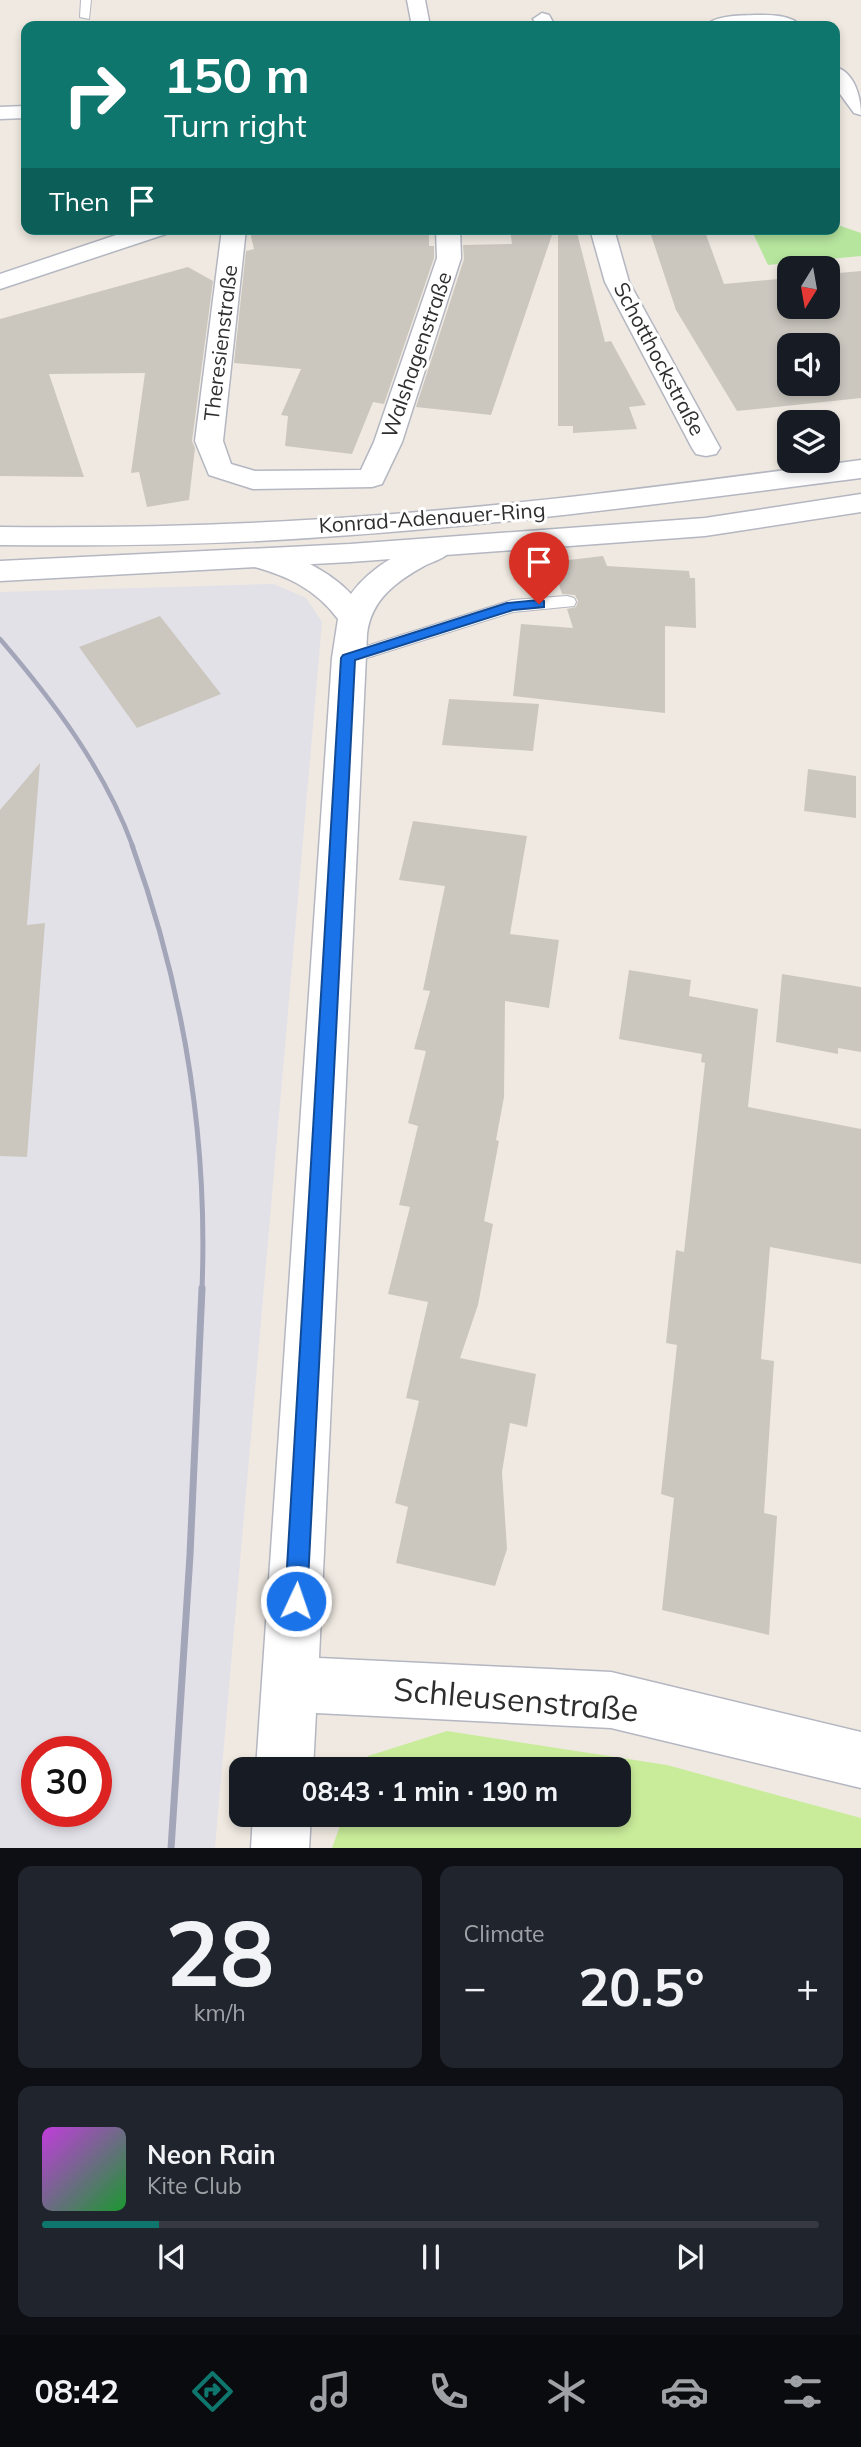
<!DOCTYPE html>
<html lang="en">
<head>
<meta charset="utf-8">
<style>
  body { margin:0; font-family:Mulish,sans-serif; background:#20242c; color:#f1f3f6; height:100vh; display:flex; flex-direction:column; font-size:26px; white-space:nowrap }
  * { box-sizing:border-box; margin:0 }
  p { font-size:23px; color:#9ea1a6 }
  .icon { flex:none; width:38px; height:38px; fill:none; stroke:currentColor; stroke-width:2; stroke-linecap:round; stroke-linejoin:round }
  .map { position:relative; height:1848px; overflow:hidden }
  .drawer { display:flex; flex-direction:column; gap:18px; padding:18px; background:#0d0f14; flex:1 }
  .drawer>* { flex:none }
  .top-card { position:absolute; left:21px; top:21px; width:819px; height:214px; border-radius:14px; box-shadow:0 4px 10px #0003; background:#0f766e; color:#fff; overflow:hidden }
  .needle { width:46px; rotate:191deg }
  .fabs { position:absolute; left:777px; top:256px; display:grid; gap:14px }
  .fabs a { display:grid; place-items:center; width:63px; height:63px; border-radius:14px; background:#171b24; box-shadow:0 4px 10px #0003; font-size:35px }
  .speed { position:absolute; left:21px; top:1736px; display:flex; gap:14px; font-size:35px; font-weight:700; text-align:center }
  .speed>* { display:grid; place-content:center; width:91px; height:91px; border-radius:50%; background:#171b24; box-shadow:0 4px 10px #0003; line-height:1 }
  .speed .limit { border:10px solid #d22; background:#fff; color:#111 }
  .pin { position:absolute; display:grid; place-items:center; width:60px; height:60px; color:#fff; margin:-72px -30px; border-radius:50% 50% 50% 0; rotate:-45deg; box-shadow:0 0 7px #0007 }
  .pin .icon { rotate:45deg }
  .me { position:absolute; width:77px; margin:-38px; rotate:3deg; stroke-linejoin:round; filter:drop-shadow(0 0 5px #0008) }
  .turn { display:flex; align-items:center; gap:24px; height:147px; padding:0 28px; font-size:32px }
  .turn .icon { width:91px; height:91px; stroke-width:2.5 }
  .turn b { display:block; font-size:49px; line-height:60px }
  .then { display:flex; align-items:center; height:66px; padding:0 28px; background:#0003; gap:14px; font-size:26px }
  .big { font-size:52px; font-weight:700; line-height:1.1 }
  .drawer .tile { flex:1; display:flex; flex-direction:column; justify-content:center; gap:10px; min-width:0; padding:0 24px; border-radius:14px; background:#20242c }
  .drawer .dial { align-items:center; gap:0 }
  .dial b { font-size:91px; line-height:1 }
  .song { display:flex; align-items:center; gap:21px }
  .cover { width:84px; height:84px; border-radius:10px; background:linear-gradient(135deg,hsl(290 70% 55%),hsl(130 70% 35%)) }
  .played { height:7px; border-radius:4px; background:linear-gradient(90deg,#0f766e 15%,#363941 15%) }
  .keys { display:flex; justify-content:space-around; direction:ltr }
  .heat { display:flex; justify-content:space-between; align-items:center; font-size:38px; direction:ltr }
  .drawer .tiles { flex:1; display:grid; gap:18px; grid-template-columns:1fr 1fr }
  .tile:last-child { grid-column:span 2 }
  .trip { position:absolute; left:229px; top:1757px; width:402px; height:70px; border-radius:14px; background:#171b24; box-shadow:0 4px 10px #0003; font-weight:700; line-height:70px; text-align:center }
  .tabs { display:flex; height:112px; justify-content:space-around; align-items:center; background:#090b0e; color:#9ea1a6 }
  .tabs .icon { width:49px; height:49px }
  .tabs .current { color:#0f766e }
  .tabs b { font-size:32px; color:#f1f3f6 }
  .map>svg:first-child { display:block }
</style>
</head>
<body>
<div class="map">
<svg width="861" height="1849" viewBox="0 0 861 1849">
  <rect width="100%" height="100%" fill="#efe9e1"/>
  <path fill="#e3e1e8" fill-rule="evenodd" d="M274,584L306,598L322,622L215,1848L0,1849V592ZM37,1752H96V1811H37Z"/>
  <path fill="#b6e59e" d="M835,224L861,233V256L768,265L751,229H835Z"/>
  <path fill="#c9ec9a" d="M447,1731L667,1765L861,1818V1848H332L344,1815H620V1769H363L368,1756Z"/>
  <path fill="#cbc7bf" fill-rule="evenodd" d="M510,229H554L491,415L416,407L464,259L463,245L512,244Z
    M558,229H576L605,342L611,341L646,405L629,407L637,429L573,433V426H558Z
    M649,229H704L724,284L789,278V306H828V274L861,271V398L737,411L676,310ZM789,345H828V383H789Z
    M296,231L295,234H429V246H434V258L384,404L373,402L352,454L285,446L288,416L281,415L301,369L234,363L246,251L254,249L250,232Z
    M188,267L213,281L192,441L195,448L189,500L147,507L139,472L131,473L145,373L49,374L84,477L0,476V319Z
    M603,556L607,566L689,571L690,578H695L696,628L665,626V713L513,696L521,624L573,628L567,609L576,607L578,601L575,595L562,594L552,562Z
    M160,616L221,694L137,728L79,647Z
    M449,699L539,704L533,751L442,745Z
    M40,763L27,925L45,923L27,1157L0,1156V810Z
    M808,769L856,776V818L804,811Z
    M413,821L527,836L510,934L559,940L549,1008L505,1001L504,1097L496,1140L499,1141L484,1221L493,1224L478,1305L460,1358L536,1374L527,1427L510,1423L502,1472L507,1549L495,1586L396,1563L408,1507L395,1503L419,1401L406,1398L428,1302L388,1294L410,1207L399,1205L418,1126L408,1123L426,1051L414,1049L430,991L423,990L445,886L399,880Z
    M629,970L691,980L689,996L758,1009L748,1107L861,1129V1264L770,1247L761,1359L774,1361L764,1513L777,1516L769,1635L662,1610L674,1498L661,1494L677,1345L666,1343L676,1250L684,1252L705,1063L701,1062L702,1054L619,1039Z
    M782,974L861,987V1052L838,1048V1054L776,1042Z"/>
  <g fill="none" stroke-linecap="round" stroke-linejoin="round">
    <defs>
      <path id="service" d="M81,0H91L89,19L80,17Z
        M567,596L574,598L576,602L574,606L513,612L348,664L341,662L338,658L341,654L512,600Z"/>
      <path id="minor" d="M407,0H425L430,26H412Z
        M542,13L549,15L555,26H537L533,19Z
        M754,15C769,15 790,14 801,26H705C716,15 738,16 754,15Z
        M835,67C855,72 861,98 861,115L854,113L835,87Z
        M26,106V118L0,119V107Z
        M134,229H169L166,234L0,289V274Z
        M222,229H246L223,441L231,464L255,471L361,470L374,442L437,258L436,229H460L461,258L402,442L382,484L372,487L253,489L209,475L195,441Z
        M590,229H614L629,282L720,448L716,454L706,456L696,454L692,448L605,282Z
        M439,538L450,540L454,547C448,557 437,560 426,565C397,581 371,599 367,634L319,1658L611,1672L861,1732V1788L611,1728L316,1713L313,1769H256L332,658L338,619C314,587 285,575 248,565L244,558L248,551C279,543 330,571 351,594C370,567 408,546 439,538Z
        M253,1815H311L309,1849H251Z"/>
      <path id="secondary" d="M861,460V478C682,501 503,525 323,537C216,545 108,546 0,545V527C108,528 216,526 323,519C503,508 682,484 861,460Z
        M861,494V512L705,536L350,562L0,581V561L350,544L705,518Z"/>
    </defs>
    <use href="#service" stroke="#b4b7c1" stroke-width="2"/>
    <use href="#minor" stroke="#b4b7c1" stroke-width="3"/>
    <use href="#secondary" stroke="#b4b7c1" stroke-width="3"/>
    <use href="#service" fill="#fff" fill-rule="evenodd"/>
    <use href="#minor" fill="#fff" fill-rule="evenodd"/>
    <use href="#secondary" fill="#fff" fill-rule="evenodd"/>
    <path stroke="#a3a6b8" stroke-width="4.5" d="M0,639C54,702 104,768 133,847"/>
    <path stroke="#a3a6b8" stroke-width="5" d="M132,845C183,987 208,1138 202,1289"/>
    <path stroke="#a3a6b8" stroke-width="7" d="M171,1849L190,1555L202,1288"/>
  </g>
  <path fill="#1a73e8" stroke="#114b97" stroke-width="2" d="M539,600L544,601V607L513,610L355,660L307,1601L303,1609L296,1612L288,1609L285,1601L341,658L343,655L507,603Z"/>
  <g text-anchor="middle" stroke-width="6" stroke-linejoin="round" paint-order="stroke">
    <g font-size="21" fill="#2e2e2e" stroke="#fff">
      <text transform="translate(221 343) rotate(-83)" y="7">Theresienstraße</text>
      <text transform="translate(417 355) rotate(-71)" y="7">Walshagenstraße</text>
      <text transform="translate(659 359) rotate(62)" y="7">Schotthockstraße</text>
      <text transform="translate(432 518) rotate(-4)" y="7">Konrad-Adenauer-Ring</text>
    </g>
    <g font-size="32" fill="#2e2e2e" stroke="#fff">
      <text transform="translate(516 1700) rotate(5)" y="11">Schleusenstraße</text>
    </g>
  </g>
</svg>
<div class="fabs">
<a><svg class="needle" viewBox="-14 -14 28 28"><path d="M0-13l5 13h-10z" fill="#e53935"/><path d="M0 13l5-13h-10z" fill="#9ea1a6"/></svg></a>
<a><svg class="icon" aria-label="sound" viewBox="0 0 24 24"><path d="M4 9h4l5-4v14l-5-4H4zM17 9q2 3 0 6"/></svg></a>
<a><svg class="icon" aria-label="layers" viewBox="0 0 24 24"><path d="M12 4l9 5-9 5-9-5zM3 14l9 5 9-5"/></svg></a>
</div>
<div class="speed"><div class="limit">30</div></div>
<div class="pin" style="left:539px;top:604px;background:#d93025"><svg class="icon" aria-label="arrive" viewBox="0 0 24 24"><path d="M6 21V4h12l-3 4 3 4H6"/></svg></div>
<svg class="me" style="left:296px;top:1601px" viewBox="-20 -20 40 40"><circle r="17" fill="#1a73e8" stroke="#fff" stroke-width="3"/><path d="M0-11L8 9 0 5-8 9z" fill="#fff"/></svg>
<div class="trip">08:43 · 1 min · 190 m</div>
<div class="top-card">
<div class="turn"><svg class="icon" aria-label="right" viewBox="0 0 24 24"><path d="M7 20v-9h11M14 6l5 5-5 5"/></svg><div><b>150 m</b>Turn right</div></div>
<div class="then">Then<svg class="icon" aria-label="arrive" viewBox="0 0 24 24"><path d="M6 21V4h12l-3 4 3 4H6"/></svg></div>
</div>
</div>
<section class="drawer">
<div class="tiles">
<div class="tile dial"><b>28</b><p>km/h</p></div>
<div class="tile"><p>Climate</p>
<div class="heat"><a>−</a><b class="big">20.5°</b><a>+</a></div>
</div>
<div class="tile">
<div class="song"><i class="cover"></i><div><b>Neon Rain</b><p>Kite Club</p></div></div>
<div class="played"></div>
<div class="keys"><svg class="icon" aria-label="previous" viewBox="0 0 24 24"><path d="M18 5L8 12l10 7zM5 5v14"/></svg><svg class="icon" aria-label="pause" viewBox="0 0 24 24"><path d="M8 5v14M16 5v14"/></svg><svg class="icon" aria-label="next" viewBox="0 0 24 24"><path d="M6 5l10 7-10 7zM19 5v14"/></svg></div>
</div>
</div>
</section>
<nav class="tabs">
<b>08:42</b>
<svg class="icon current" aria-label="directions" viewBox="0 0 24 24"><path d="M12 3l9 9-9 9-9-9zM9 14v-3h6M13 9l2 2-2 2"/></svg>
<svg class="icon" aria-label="music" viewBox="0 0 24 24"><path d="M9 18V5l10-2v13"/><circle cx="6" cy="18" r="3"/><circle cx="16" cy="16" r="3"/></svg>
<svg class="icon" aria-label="phone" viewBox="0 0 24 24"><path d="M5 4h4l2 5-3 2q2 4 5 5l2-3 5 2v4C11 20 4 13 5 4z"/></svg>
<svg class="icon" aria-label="climate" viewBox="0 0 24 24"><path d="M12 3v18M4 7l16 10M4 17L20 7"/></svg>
<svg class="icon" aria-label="car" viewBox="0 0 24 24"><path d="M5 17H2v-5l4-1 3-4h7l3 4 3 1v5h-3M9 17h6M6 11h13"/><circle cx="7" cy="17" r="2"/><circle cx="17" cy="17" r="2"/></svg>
<svg class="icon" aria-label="filters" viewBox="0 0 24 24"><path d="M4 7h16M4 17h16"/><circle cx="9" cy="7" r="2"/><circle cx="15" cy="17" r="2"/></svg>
</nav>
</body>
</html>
